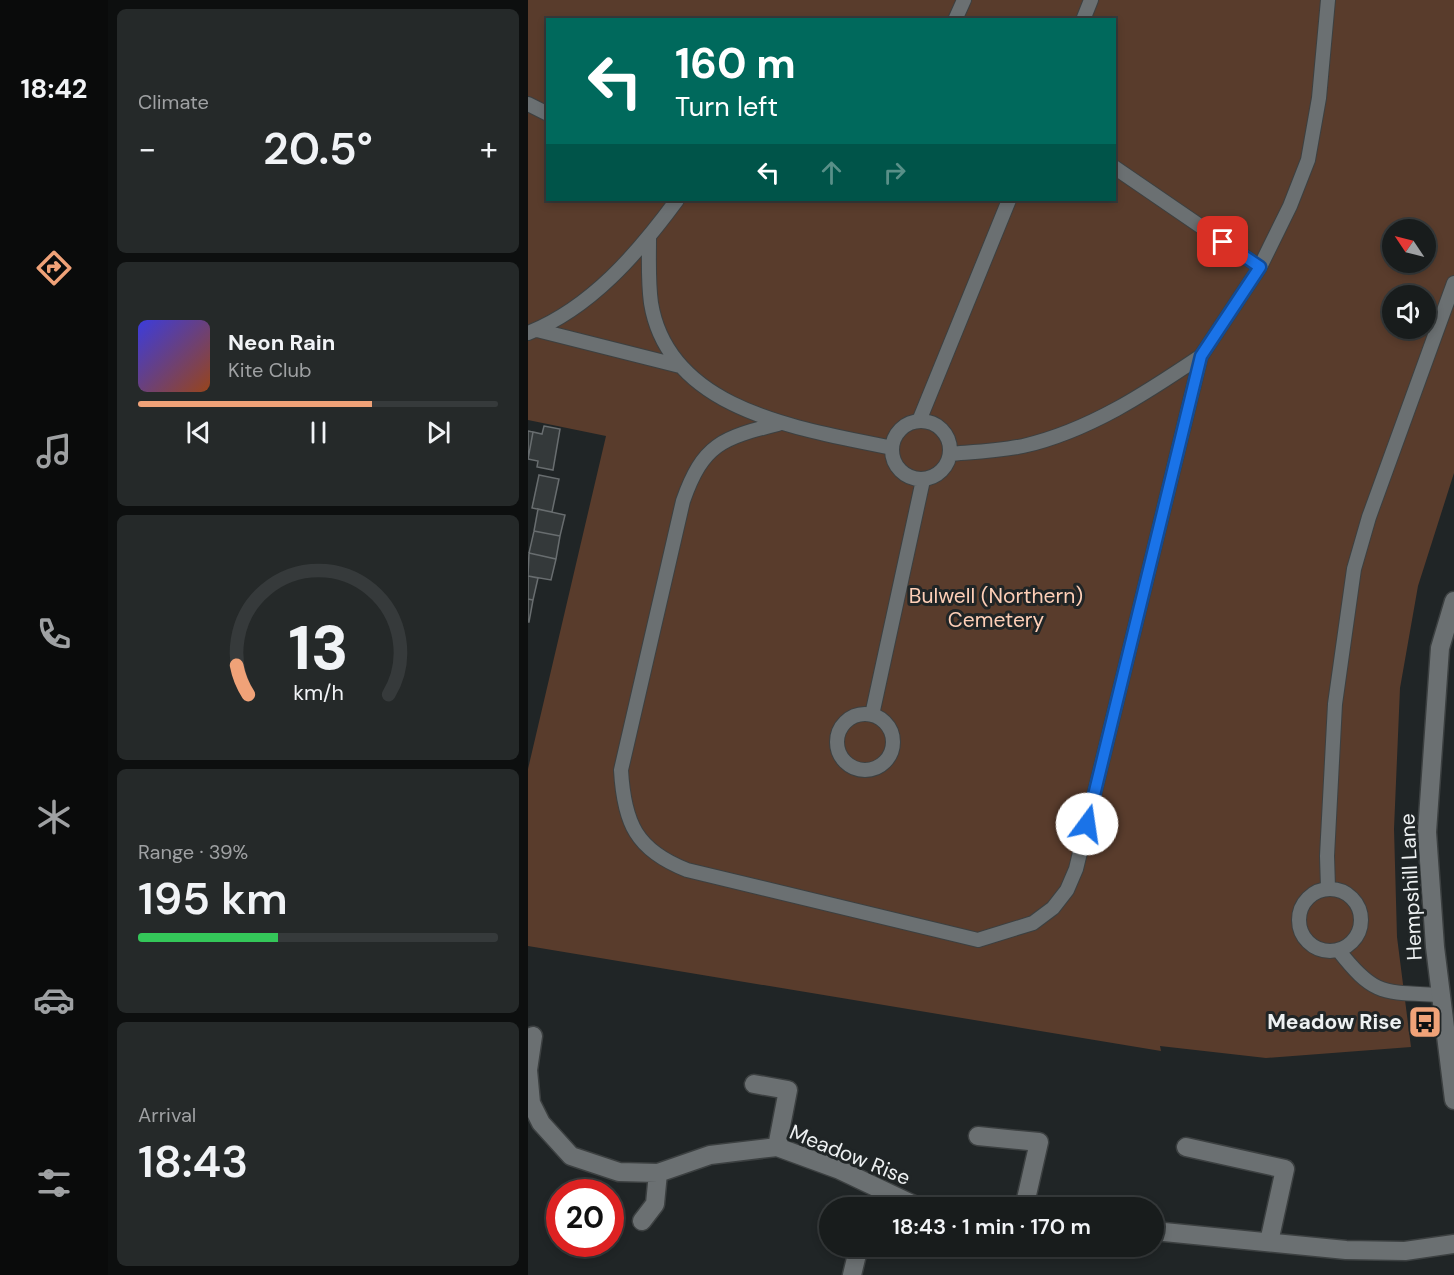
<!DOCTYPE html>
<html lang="en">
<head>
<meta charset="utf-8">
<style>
  body { margin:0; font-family:"DM Sans",sans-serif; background:#252929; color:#f1f3f6; height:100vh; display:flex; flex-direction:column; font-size:22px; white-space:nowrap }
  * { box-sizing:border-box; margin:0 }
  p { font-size:20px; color:#9fa1a3 }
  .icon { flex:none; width:33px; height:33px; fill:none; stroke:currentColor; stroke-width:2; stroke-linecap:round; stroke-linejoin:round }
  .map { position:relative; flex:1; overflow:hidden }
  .side { display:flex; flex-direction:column; gap:9px; padding:9px; background:#0d0f0f; width:420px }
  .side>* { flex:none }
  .top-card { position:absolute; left:18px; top:18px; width:570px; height:183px; border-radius:0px; box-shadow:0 3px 9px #0003,0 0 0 2px #363a3b; background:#00695c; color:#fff; overflow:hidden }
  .needle { width:39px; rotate:305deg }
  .controls { position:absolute; left:854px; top:219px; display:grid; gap:12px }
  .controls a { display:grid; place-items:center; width:54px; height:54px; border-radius:50%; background:#181c1c; box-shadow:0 3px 9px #0003,0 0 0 2px #363a3b; font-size:30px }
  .speed { position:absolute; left:18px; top:1179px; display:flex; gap:12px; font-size:30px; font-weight:700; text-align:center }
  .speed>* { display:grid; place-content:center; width:78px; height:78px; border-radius:50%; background:#181c1c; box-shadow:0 3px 9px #0003,0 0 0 2px #363a3b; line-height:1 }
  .speed .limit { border:9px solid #d22; background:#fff; color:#111 }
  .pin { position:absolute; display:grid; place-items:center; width:51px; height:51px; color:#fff; margin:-26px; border-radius:12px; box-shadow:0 3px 9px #0006 }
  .me { position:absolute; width:66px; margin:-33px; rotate:14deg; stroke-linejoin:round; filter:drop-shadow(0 0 4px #0008) }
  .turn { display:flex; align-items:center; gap:21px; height:126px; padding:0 30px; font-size:27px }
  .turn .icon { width:78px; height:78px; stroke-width:2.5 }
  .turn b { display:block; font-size:42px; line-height:51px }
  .lanes { display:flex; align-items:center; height:57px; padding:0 30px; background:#0003; justify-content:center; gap:30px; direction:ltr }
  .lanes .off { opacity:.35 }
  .big { font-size:45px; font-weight:600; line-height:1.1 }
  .side .widget { flex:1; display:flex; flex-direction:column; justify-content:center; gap:9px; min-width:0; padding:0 21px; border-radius:9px; background:#252929 }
  .side .dial { align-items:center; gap:0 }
  .dial svg { height:156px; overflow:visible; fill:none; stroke:#363a3b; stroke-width:7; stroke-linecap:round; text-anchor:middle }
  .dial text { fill:#f1f3f6; stroke:none }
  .song { display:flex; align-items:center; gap:18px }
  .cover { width:72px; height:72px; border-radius:9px; background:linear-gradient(135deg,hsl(240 70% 55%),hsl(20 70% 35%)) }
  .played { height:6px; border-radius:3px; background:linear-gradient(90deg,#f0a278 65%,#363a3b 65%) }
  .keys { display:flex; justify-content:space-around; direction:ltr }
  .heat { display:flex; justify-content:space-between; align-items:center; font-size:33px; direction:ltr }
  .charge { height:9px; border-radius:4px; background:linear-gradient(90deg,#34c759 39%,#363a3b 0) }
  .trip { position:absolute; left:291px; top:1197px; width:345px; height:60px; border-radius:30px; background:#181c1c; box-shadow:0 3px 9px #0003,0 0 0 2px #363a3b; font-weight:600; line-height:60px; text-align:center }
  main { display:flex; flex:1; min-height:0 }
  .menu { display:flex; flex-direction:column; width:108px; justify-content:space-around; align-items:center; background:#0a0b0b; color:#9fa1a3 }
  .menu .icon { width:42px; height:42px }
  .menu .active { color:#f0a278 }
  .menu b { font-size:27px; color:#f1f3f6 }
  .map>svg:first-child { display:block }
</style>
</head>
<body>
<main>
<nav class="menu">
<b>18:42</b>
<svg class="icon active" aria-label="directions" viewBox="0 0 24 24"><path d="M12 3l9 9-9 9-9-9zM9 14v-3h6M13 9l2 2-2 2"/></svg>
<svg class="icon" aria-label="music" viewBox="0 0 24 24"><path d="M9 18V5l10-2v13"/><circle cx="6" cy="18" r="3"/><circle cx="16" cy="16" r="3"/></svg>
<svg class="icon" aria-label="phone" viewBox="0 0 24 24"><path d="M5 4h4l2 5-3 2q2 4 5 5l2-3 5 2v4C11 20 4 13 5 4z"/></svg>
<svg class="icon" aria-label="climate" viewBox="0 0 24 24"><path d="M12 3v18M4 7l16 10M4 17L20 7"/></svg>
<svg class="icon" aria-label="car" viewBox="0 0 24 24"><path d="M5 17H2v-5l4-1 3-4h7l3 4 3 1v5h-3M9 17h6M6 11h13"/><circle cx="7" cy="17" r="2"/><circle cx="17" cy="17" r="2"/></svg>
<svg class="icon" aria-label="filters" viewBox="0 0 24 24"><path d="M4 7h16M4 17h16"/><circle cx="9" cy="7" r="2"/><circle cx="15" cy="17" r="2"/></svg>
</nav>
<section class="side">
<div class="widget"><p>Climate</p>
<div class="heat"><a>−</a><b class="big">20.5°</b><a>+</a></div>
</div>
<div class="widget">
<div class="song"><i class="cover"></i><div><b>Neon Rain</b><p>Kite Club</p></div></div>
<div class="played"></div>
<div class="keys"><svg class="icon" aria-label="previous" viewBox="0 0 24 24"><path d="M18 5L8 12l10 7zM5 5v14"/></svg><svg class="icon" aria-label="pause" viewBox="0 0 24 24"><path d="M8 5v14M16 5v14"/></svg><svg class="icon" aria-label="next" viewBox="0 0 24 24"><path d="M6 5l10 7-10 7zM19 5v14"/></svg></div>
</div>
<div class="widget dial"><svg viewBox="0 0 100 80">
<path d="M14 69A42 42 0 1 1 86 69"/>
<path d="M14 69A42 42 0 0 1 8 54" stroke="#f0a278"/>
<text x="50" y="56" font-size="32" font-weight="700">13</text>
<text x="50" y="72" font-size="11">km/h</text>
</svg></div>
<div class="widget"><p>Range · 39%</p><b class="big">195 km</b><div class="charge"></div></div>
<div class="widget"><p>Arrival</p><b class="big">18:43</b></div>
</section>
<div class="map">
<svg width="926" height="1275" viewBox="0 0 926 1275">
  <rect width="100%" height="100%" fill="#202526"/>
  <path fill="#593c2c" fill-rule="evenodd" d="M0,0H926V473L890,586L872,688L866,829L869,937L883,1047L738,1058L632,1046L633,1051L0,946V769L78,436L0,420ZM20,20H586V200H20ZM864,230H897V262H864ZM864,296H897V328H864Z"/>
  <path fill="#34393a" stroke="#686d6f" stroke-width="1.5" d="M16,426L32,429L25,470L9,467L10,461L0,459L5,432L14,434Z
    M0,431L5,432L0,459Z
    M11,475L31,479L24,512L4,508Z
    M10,509L37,515L32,536L6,531Z
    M6,531L32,536L28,559L1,553Z
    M1,553L28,559L23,580L0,576Z
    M0,576L10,578L5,600L0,599Z
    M0,599L5,600L1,622H0Z"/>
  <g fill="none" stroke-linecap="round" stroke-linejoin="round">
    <defs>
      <path id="service" d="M427,20L436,0
        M555,20L563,0
        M0,104L20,114
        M586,167L732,267
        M121,239C121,259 120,282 123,303C141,413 277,429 364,448
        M9,330L152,366
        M0,333C63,308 110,253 149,200
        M364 450a29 29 0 1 1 58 0a29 29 0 1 1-58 0Z
        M391,421L481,200
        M250,424C194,438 175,444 155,501L93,770C96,823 108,850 159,870L450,940L505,923L525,908L539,890L548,869L673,356L732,267L762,206L780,160L791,98L800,0
        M422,454C446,452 471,451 495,446C561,431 618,393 673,356
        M309 742a28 28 0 1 1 56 0a28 28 0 1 1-56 0Z
        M344,715L395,480
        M800,888L799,856L807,704L826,569L841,517L926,283
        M771 920a31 31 0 1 1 62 0a31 31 0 1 1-62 0Z
        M811,951C847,997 856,992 913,995"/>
      <path id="minor" d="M5,1036L0,1070L3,1103L13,1123L43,1156L91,1172L130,1173L182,1155L249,1147L312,1170L392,1208
        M226,1084L260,1090L249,1147
        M450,1136L511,1142L496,1208
        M658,1147L757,1169L741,1242
        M114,1221L127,1204L130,1173
        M626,1231L818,1250L877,1251L926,1244
        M324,1275L331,1246"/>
      <path id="tertiary" d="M926,601L912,648L899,832L907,947L926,1100"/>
    </defs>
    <use href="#service" stroke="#3c4041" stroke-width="16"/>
    <use href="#minor" stroke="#3c4041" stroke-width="21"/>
    <use href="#tertiary" stroke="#3c4041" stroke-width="21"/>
    <use href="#service" stroke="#6b7072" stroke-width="14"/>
    <use href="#minor" stroke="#6b7072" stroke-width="18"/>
    <use href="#tertiary" stroke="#6b7072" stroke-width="18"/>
  </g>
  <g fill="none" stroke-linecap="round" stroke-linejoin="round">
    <defs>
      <path id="route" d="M559,824L673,356L732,267L695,242"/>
    </defs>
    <use href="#route" stroke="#114b97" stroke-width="15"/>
    <use href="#route" stroke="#1a73e8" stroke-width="10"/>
  </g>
  <defs>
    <symbol id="bus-square" viewBox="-11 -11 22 22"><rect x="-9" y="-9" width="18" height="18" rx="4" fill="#f0a278" stroke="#202526"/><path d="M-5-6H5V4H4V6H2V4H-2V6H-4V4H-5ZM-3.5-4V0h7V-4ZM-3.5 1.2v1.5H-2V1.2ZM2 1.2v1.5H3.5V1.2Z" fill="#111"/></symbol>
  </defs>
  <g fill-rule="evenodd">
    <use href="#bus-square" x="878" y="1003" width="38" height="38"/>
  </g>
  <g text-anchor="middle" stroke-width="6" stroke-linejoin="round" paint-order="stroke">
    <g font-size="21" fill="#fecfb7" stroke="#202526">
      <text x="468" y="603">Bulwell (Northern)<tspan x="468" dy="24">Cemetery</tspan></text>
    </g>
    <g font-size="21" fill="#eef1f2" stroke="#202526">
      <text transform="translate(883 887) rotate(-93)" y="7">Hempshill Lane</text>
      <text transform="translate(322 1155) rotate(22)" y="7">Meadow Rise</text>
    </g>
    <g font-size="21" font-weight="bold" fill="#eef1f2" stroke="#202526" text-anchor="end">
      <text x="874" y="1029">Meadow Rise</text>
    </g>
  </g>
</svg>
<div class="controls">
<a><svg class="needle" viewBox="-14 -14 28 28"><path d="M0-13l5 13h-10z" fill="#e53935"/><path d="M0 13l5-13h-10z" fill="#9fa1a3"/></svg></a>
<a><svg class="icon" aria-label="sound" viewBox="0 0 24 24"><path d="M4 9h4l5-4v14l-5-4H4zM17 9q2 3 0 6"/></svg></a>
</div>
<div class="speed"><div class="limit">20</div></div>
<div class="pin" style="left:695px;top:242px;background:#d93025"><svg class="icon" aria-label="arrive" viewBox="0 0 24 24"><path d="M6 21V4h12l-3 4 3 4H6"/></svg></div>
<svg class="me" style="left:559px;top:824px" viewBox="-20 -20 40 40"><circle r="19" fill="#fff"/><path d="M0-13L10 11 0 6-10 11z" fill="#1a73e8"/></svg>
<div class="trip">18:43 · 1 min · 170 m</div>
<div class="top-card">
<div class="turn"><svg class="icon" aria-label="left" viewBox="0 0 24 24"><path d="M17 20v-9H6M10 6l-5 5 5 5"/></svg><div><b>160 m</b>Turn left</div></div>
<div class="lanes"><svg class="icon" aria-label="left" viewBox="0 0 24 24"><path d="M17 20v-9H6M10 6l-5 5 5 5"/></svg><svg class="icon off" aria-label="ahead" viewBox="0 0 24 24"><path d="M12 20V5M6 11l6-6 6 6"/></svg><svg class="icon off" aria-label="right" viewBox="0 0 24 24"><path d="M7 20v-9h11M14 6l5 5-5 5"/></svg></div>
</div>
</div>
</main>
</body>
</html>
